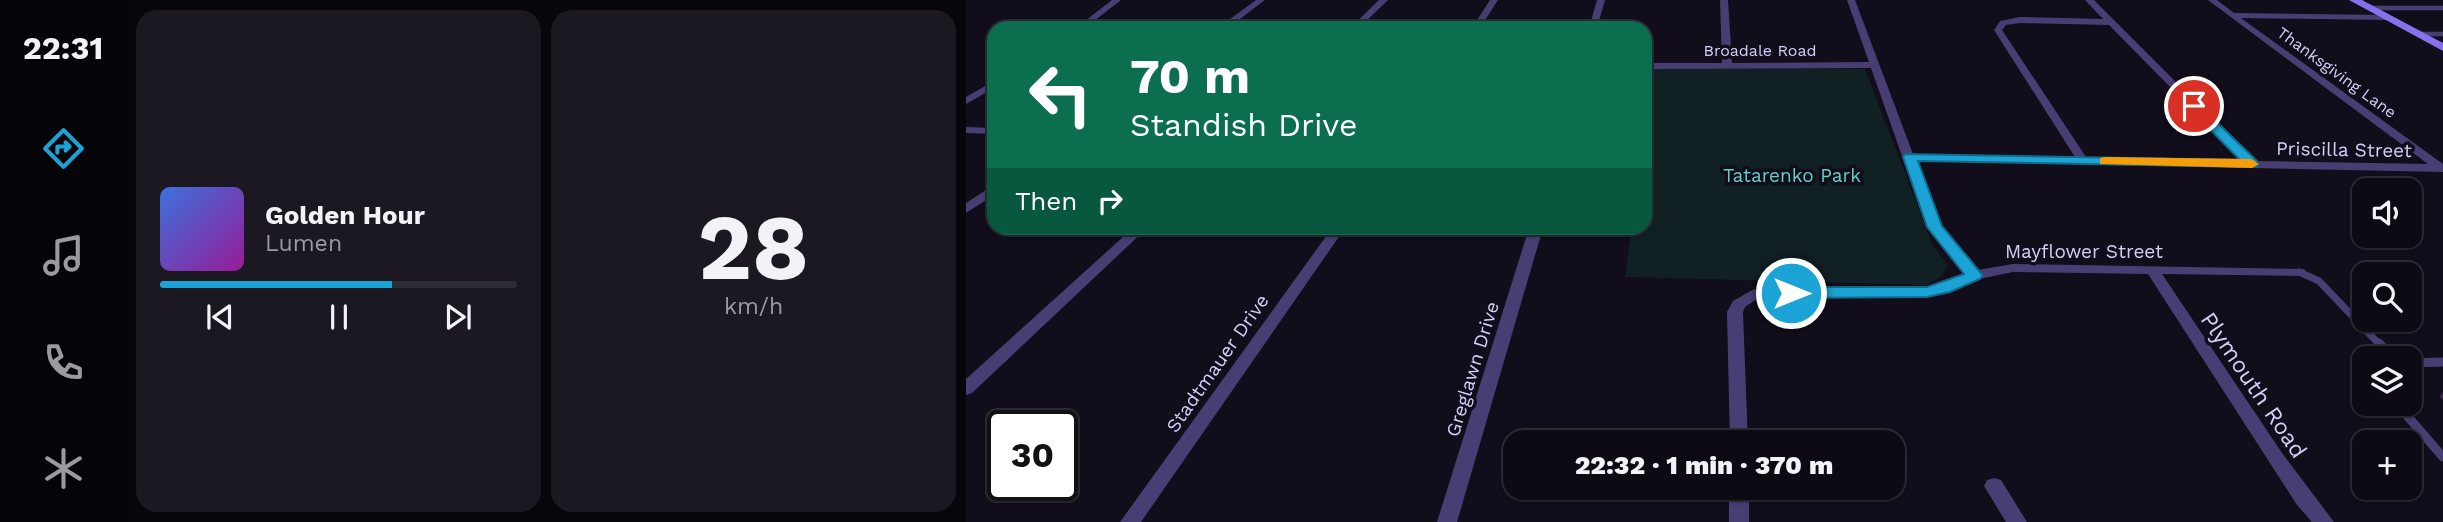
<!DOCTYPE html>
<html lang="en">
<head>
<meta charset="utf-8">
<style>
  body { margin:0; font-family:"Work Sans",sans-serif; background:#1b1822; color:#f1f3f6; height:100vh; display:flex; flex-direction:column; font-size:26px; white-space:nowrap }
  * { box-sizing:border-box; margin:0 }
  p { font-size:23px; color:#9a9aa0 }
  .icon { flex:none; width:38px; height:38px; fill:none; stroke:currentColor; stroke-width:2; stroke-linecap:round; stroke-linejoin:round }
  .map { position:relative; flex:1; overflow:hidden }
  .details { display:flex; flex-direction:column; gap:10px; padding:10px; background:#07060b; width:840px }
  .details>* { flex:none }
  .hud { position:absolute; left:21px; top:21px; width:665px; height:214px; border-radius:21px; box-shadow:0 2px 5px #0004,0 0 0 2px #2d2b34; background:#0b6e4f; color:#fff; overflow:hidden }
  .tools { position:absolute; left:1386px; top:178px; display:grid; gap:14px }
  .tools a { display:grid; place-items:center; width:70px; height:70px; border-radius:14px; background:#0d0a14; box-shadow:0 2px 5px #0004,0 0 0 2px #2d2b34; font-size:35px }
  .speed { position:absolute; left:21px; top:410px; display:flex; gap:14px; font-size:35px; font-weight:700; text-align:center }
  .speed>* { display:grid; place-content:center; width:91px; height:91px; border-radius:50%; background:#0d0a14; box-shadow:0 2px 5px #0004,0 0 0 2px #2d2b34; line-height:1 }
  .speed .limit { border:4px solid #111; border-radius:10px; background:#fff; color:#111 }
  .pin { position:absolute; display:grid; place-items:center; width:60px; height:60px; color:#fff; margin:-30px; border:4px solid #fff; border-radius:50%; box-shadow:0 2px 7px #0007 }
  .me { position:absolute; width:77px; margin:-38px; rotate:90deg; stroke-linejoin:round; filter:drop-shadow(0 0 5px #0008) }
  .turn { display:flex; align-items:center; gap:24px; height:147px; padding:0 28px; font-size:32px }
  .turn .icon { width:91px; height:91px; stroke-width:2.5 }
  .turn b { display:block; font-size:49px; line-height:60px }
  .then { display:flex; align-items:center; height:66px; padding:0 28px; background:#0003; gap:14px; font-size:26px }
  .details .tile { flex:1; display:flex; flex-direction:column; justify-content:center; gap:10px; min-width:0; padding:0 24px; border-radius:21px; background:#1b1822 }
  .details .dial { align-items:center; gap:0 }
  .dial b { font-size:91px; line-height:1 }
  .song { display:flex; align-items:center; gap:21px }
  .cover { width:84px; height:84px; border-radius:10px; background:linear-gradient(135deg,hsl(220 70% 55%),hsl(300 70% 35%)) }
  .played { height:7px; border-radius:4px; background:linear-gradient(90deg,#1ca3d5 65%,#2d2b34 65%) }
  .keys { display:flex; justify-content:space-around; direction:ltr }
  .details .tiles { flex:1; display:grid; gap:10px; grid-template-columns:repeat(2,1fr) }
  .trip { position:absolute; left:537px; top:430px; width:402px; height:70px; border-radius:21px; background:#0d0a14; box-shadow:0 2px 5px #0004,0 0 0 2px #2d2b34; font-weight:800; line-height:70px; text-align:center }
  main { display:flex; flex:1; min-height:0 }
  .tabs { display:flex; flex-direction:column; width:126px; justify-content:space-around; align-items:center; background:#050408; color:#9a9aa0 }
  .tabs .icon { width:49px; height:49px }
  .tabs .current { color:#1ca3d5 }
  .tabs b { font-size:32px; color:#f1f3f6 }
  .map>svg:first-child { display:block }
</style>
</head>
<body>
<main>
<nav class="tabs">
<b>22:31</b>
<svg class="icon current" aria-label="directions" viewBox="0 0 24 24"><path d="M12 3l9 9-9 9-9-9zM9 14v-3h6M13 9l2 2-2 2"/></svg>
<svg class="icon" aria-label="music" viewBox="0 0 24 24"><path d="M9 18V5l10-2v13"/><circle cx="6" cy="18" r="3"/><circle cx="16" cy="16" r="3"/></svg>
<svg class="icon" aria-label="phone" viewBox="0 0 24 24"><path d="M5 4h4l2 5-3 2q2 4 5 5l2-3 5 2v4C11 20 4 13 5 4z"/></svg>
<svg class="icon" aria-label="climate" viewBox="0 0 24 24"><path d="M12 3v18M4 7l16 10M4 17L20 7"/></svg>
</nav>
<section class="details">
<div class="tiles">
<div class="tile">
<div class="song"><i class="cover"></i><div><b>Golden Hour</b><p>Lumen</p></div></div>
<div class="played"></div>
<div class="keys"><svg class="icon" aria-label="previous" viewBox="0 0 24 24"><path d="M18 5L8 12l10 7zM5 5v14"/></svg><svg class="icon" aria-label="pause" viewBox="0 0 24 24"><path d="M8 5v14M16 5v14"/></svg><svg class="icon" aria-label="next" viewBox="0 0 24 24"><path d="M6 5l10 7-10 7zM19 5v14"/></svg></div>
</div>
<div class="tile dial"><b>28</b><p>km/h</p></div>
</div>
</section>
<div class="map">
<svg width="1477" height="522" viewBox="0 0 1477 522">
  <rect width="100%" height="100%" fill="#110d1a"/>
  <path fill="#112023" d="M686,69H899L967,246L982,265L975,277L960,285L659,277L666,228H679V121Z"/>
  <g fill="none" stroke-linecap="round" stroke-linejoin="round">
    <path stroke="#493e73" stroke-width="4.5" d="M1403,8H1477
      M1451,34H1477"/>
    <path stroke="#493e73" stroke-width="7" d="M1333,272L1353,281L1414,345"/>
    <path stroke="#493e73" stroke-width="9" d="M1413,343L1428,359
      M1444,363L1477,362
      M1431,404L1477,457"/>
    <path fill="#493e73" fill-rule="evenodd" d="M146,0H155L119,28H110Z
      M290,0H299L262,28H252Z
      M413,0H422L393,28H384Z
      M524,0H532L514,28H506Z
      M631,0H639L631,28H623Z
      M754,0H762L766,63L903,62L881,0H889L947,154L1109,157L1028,30L1034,21L1054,17L1137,19L1119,0H1128L1289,161L1462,164L1242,0H1251L1268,13L1423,15L1424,17L1420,20L1275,18L1477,164V172L950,161L974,226L1012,270L1047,264L1338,269L1340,272L1333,276L1196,274L1316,453L1368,522H1346L1331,505L1182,274L1047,272L1013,279L983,291L961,297L791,299L779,307L777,312L782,443H764L761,312L767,301L788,289L961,287L1000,273L961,227L905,68L679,69V63H756ZM1054,23L1143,25L1276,160L1120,157L1036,30L1040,25Z
      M28,81V88L0,104V97Z
      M0,127L28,128V134L0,133Z
      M28,185V195L0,213V203Z
      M167,228H181L6,393L0,395V379Z
      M366,228H379L175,522H154Z
      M563,228H577L491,522H471Z
      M1028,478L1035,480L1061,522H1040L1018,486L1021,480Z
      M763,488H783V522H763Z"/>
    <path fill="#886fec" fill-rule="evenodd" d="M1383,0H1396L1477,43V51Z"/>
  </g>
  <path fill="#332745" d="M1477,392V400L1473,397Z"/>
  <path fill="#1ca3d5" stroke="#126a8a" stroke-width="2" d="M1228,103L1232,104L1291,161V167L952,161L976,226L1014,272L1017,275L1014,279L984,292L961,297L825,298L817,293L825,287H961L998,274L961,227L937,157L939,154L1274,160L1224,109L1222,106Z"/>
  <path fill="#f59e0b" d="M1139,157L1285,159L1293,164L1286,168L1134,164V158Z"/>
  <g text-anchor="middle" stroke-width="7" stroke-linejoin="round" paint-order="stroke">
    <g font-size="16" fill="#d9ccf8" stroke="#110d1a">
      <text x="794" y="56">Broadale Road</text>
      <text transform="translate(1371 72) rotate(36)" y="6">Thanksgiving Lane</text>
    </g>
    <g font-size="19" fill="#d9ccf8" stroke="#110d1a">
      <text transform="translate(1378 149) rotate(1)" y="7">Priscilla Street</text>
      <text x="1118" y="258">Mayflower Street</text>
      <text transform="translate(251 363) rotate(-55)" y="7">Stadtmauer Drive</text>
      <text transform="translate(506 369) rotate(-73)" y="7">Greglawn Drive</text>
    </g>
    <g font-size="19" fill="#63cec5" stroke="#110d1a">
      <text x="826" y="182">Tatarenko Park</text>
    </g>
    <g font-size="23" fill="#d9ccf8" stroke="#110d1a">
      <text transform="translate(1288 385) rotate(56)" y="8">Plymouth Road</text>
    </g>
  </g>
</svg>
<div class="tools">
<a><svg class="icon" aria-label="sound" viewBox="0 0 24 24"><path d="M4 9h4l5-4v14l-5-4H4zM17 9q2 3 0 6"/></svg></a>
<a><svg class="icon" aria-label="search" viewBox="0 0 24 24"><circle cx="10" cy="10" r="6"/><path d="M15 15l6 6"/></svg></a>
<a><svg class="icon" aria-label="layers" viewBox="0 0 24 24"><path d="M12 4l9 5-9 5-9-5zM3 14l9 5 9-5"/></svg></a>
<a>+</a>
</div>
<div class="speed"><div class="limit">30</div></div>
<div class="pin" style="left:1228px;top:106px;background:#d93025"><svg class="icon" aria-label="arrive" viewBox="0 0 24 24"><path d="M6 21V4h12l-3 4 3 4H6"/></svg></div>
<svg class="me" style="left:825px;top:293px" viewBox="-20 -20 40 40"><circle r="17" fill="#1ca3d5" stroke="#fff" stroke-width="3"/><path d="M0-11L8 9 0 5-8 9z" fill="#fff"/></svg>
<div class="trip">22:32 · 1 min · 370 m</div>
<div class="hud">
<div class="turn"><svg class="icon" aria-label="left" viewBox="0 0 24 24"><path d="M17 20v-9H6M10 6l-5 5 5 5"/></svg><div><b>70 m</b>Standish Drive</div></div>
<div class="then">Then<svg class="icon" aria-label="right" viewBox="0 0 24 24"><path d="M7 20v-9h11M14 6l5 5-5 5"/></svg></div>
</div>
</div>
</main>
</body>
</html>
